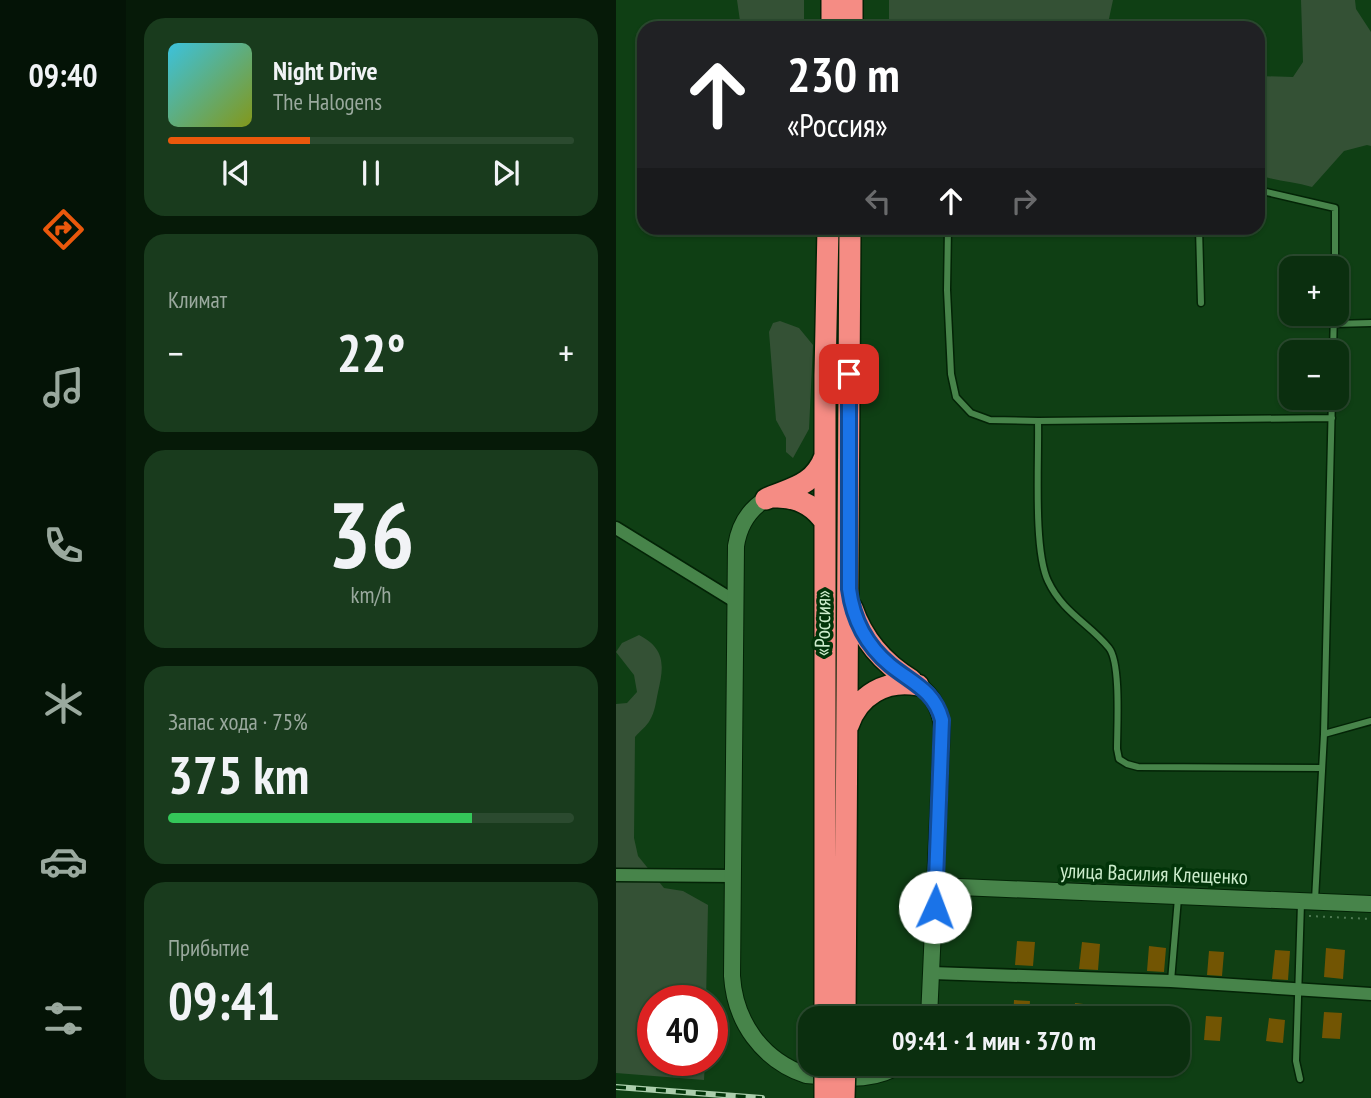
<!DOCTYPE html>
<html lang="ru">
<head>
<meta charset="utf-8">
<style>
  body { margin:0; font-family:"PT Sans Narrow",sans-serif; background:#193b1d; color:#f1f3f6; height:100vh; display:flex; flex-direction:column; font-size:26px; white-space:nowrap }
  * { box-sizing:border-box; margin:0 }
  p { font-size:23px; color:#9aa99e }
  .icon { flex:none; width:38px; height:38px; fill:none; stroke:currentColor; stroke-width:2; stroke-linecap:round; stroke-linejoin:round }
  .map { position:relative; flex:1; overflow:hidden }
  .sheet { display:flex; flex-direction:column; gap:18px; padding:18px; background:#061a08; width:490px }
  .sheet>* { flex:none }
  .top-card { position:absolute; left:21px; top:21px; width:628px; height:214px; border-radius:21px; box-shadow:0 2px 5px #0004,0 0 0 2px #2b4a2f; background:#202124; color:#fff; overflow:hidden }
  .tools { position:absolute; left:663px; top:256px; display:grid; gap:14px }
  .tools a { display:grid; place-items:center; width:70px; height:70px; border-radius:14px; background:#0b2f0f; box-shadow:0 2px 5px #0004,0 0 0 2px #2b4a2f; font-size:35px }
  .speed { position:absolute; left:21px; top:985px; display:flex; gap:14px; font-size:35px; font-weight:700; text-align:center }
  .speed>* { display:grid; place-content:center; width:91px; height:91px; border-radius:50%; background:#0b2f0f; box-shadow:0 2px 5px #0004,0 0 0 2px #2b4a2f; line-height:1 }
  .speed .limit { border:10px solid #d22; background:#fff; color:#111 }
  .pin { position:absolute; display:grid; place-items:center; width:60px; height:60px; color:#fff; margin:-30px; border-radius:14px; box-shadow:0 4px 10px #0006 }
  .me { position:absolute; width:77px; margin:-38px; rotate:2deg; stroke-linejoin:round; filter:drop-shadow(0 0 5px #0008) }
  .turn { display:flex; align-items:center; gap:24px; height:147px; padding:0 35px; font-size:32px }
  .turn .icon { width:91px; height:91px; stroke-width:2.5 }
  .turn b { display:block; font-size:49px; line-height:60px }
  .lanes { display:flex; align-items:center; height:66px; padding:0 35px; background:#0003; justify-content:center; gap:35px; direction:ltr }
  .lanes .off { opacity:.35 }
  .big { font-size:52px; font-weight:700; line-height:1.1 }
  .sheet .widget { flex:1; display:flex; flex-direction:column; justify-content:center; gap:10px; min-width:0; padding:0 24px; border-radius:21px; background:#193b1d }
  .sheet .dial { align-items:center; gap:0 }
  .dial b { font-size:91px; line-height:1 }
  .song { display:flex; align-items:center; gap:21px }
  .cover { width:84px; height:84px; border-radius:10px; background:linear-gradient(135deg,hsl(190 70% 55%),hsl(70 70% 35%)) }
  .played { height:7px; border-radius:4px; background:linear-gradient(90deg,#ea580c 35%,#2b4a2f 35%) }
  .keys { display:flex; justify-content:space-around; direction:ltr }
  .heat { display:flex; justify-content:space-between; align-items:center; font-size:38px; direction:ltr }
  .charge { height:10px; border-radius:5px; background:linear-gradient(90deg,#34c759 75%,#2b4a2f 0) }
  .trip { position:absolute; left:182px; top:1006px; width:392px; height:70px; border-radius:21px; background:#0b2f0f; box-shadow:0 2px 5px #0004,0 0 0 2px #2b4a2f; font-weight:700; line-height:70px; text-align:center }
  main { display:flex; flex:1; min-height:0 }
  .menu { display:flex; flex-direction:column; width:126px; justify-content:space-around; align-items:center; background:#041306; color:#9aa99e }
  .menu .icon { width:49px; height:49px }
  .menu .selected { color:#ea580c }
  .menu b { font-size:32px; color:#f1f3f6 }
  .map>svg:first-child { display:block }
</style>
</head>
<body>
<main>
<nav class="menu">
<b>09:40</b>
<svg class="icon selected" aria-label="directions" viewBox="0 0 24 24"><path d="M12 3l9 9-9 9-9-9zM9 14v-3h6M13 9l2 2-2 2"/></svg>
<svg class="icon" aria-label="music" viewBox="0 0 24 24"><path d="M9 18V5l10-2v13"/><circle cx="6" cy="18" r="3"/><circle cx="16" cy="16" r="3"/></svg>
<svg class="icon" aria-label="phone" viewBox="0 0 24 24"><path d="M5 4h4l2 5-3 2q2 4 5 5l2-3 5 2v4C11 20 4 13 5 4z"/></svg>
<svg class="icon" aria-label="climate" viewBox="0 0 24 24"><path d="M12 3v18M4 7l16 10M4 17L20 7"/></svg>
<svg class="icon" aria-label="car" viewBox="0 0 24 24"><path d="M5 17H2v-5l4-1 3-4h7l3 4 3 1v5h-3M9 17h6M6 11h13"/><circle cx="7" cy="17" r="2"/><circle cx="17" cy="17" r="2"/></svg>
<svg class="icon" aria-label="filters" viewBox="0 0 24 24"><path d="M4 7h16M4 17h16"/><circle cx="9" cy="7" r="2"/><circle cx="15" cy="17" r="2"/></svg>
</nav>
<section class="sheet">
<div class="widget">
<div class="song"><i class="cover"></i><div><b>Night Drive</b><p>The Halogens</p></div></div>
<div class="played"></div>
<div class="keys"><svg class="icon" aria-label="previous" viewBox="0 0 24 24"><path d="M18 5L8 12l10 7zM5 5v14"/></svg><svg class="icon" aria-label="pause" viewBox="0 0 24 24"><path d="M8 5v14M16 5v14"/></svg><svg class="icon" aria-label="next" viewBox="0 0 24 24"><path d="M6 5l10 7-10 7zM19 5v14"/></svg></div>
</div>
<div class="widget"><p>Климат</p>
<div class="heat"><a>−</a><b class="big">22°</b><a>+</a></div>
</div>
<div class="widget dial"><b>36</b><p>km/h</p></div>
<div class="widget"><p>Запас хода · 75%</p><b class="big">375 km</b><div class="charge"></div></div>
<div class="widget"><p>Прибытие</p><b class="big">09:41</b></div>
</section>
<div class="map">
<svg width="755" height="1098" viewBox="0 0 755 1098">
  <rect width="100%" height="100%" fill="#0f3f14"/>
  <path fill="#345135" d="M121,0H188V28H125Z
    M273,0H497L491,28H273Z
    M685,0H739L740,9L755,32V146L751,145L728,151L696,187C678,182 660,181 642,175V76L677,77L687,62Z
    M164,321L183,328L197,345L193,429L177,458L170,452V438L160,420L153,332L157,323Z
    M23,635C50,649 48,666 42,692C40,701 39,712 34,720C31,726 24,731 19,737L18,838L22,856L48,888L67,891L92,905L90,1001H37V1060L89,1061L88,1080L0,1073V704L11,703L21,692L18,675L0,652L6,643Z"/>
  <path fill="#725503" d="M401,941L419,942L417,966L399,965Z
    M466,942L484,944L482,970L463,969Z
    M533,946L550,948L548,972L531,971Z
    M710,948L729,950L727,979L708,977Z
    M659,950L674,951L672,980L656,979Z
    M593,951L608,952L606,976L591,975Z
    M398,1000L414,1001L413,1018H397Z
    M459,1003L476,1005L475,1018H458Z
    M708,1012L726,1013L724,1039L706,1038Z
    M590,1016L606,1017L604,1041L588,1040Z
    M653,1018L669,1020L667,1043L650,1041Z"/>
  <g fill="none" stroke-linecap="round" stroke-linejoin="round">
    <defs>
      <path id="lane" d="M642,190L719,208V268
        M332,228L331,290L335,374L340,397L355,413L374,420L422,421
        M583,228L585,303
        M718,324L755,323
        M717,352L718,313
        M708,734L755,721
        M706,768L522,767L511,764L503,759L501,749C501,728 505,663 493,648C474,624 447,613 432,581C417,549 423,460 422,421L716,418
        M699,900L708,734L716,397
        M555,981L562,898
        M684,1079L680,1061L685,903"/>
      <path id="street" d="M0,528L120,602
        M0,875L117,876
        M316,973L555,981L755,994"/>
      <path id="secondary" d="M150,499C132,510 123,526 120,546L116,976C119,1022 146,1060 190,1075C223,1077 257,1084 285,1064
        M295,680C315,691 324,707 326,728L313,1018
        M320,886L755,904"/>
      <path id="highway" d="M216,28V0
        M236,28V0
        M158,497C180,496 197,504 209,522
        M150,499C175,488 198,486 209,456
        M236,608C247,640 267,663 295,680
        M232,726C242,695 270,679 302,685
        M209,1018V375L212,228
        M229,1018L234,228"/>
    </defs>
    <use href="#lane" stroke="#032306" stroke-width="9"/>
    <use href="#street" stroke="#032306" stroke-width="15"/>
    <use href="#secondary" stroke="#032306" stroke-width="18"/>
    <use href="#highway" stroke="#032306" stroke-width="24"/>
    <path stroke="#4d7851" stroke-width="2" stroke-dasharray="2 5" stroke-linecap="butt" d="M693,916L755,919"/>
    <use href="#lane" stroke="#47844a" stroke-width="6"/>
    <use href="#street" stroke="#47844a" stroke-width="12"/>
    <use href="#secondary" stroke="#47844a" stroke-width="16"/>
    <use href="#highway" stroke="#f58c84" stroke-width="21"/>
    <defs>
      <path id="rail" d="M0,1087L146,1098"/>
    </defs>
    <use href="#rail" stroke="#abceac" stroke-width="6"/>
    <use href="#rail" stroke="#023409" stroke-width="3.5" stroke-dasharray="10" stroke-linecap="butt"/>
    <defs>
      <path id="highway-bridge" d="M209,1064V1098
        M228,1098L229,1064"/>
    </defs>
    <use href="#highway-bridge" stroke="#032306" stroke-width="24" stroke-linecap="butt"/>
    <use href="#highway-bridge" stroke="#f58c84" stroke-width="21"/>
  </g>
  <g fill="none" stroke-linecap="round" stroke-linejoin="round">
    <defs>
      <path id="route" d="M233,374V589C237,619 250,645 274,665C296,683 318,690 326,720L319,907"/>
    </defs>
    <use href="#route" stroke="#114b97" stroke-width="18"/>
    <use href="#route" stroke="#1a73e8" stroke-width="12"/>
  </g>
  <g text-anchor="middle" stroke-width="7" stroke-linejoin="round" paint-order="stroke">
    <g font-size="21" fill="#cdedcd" stroke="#023409">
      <text transform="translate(207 623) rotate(-89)" y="7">«Россия»</text>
      <text transform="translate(538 874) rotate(2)" y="7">улица Василия Клещенко</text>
    </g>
  </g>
</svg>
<div class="tools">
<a>+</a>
<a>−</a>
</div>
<div class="speed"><div class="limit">40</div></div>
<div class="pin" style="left:233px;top:374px;background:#d93025"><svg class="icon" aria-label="arrive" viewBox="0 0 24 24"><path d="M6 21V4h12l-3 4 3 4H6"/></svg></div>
<svg class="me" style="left:319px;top:907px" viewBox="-20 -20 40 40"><circle r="19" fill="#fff"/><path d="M0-13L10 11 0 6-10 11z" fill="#1a73e8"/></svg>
<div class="trip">09:41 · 1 мин · 370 m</div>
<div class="top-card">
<div class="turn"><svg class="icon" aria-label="ahead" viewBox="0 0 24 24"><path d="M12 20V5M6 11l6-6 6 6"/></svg><div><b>230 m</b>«Россия»</div></div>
<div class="lanes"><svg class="icon off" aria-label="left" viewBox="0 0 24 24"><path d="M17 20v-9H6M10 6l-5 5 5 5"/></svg><svg class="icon" aria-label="ahead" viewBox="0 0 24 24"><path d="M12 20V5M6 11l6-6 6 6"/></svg><svg class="icon off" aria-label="right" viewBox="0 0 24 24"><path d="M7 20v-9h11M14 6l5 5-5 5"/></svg></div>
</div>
</div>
</main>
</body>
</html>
